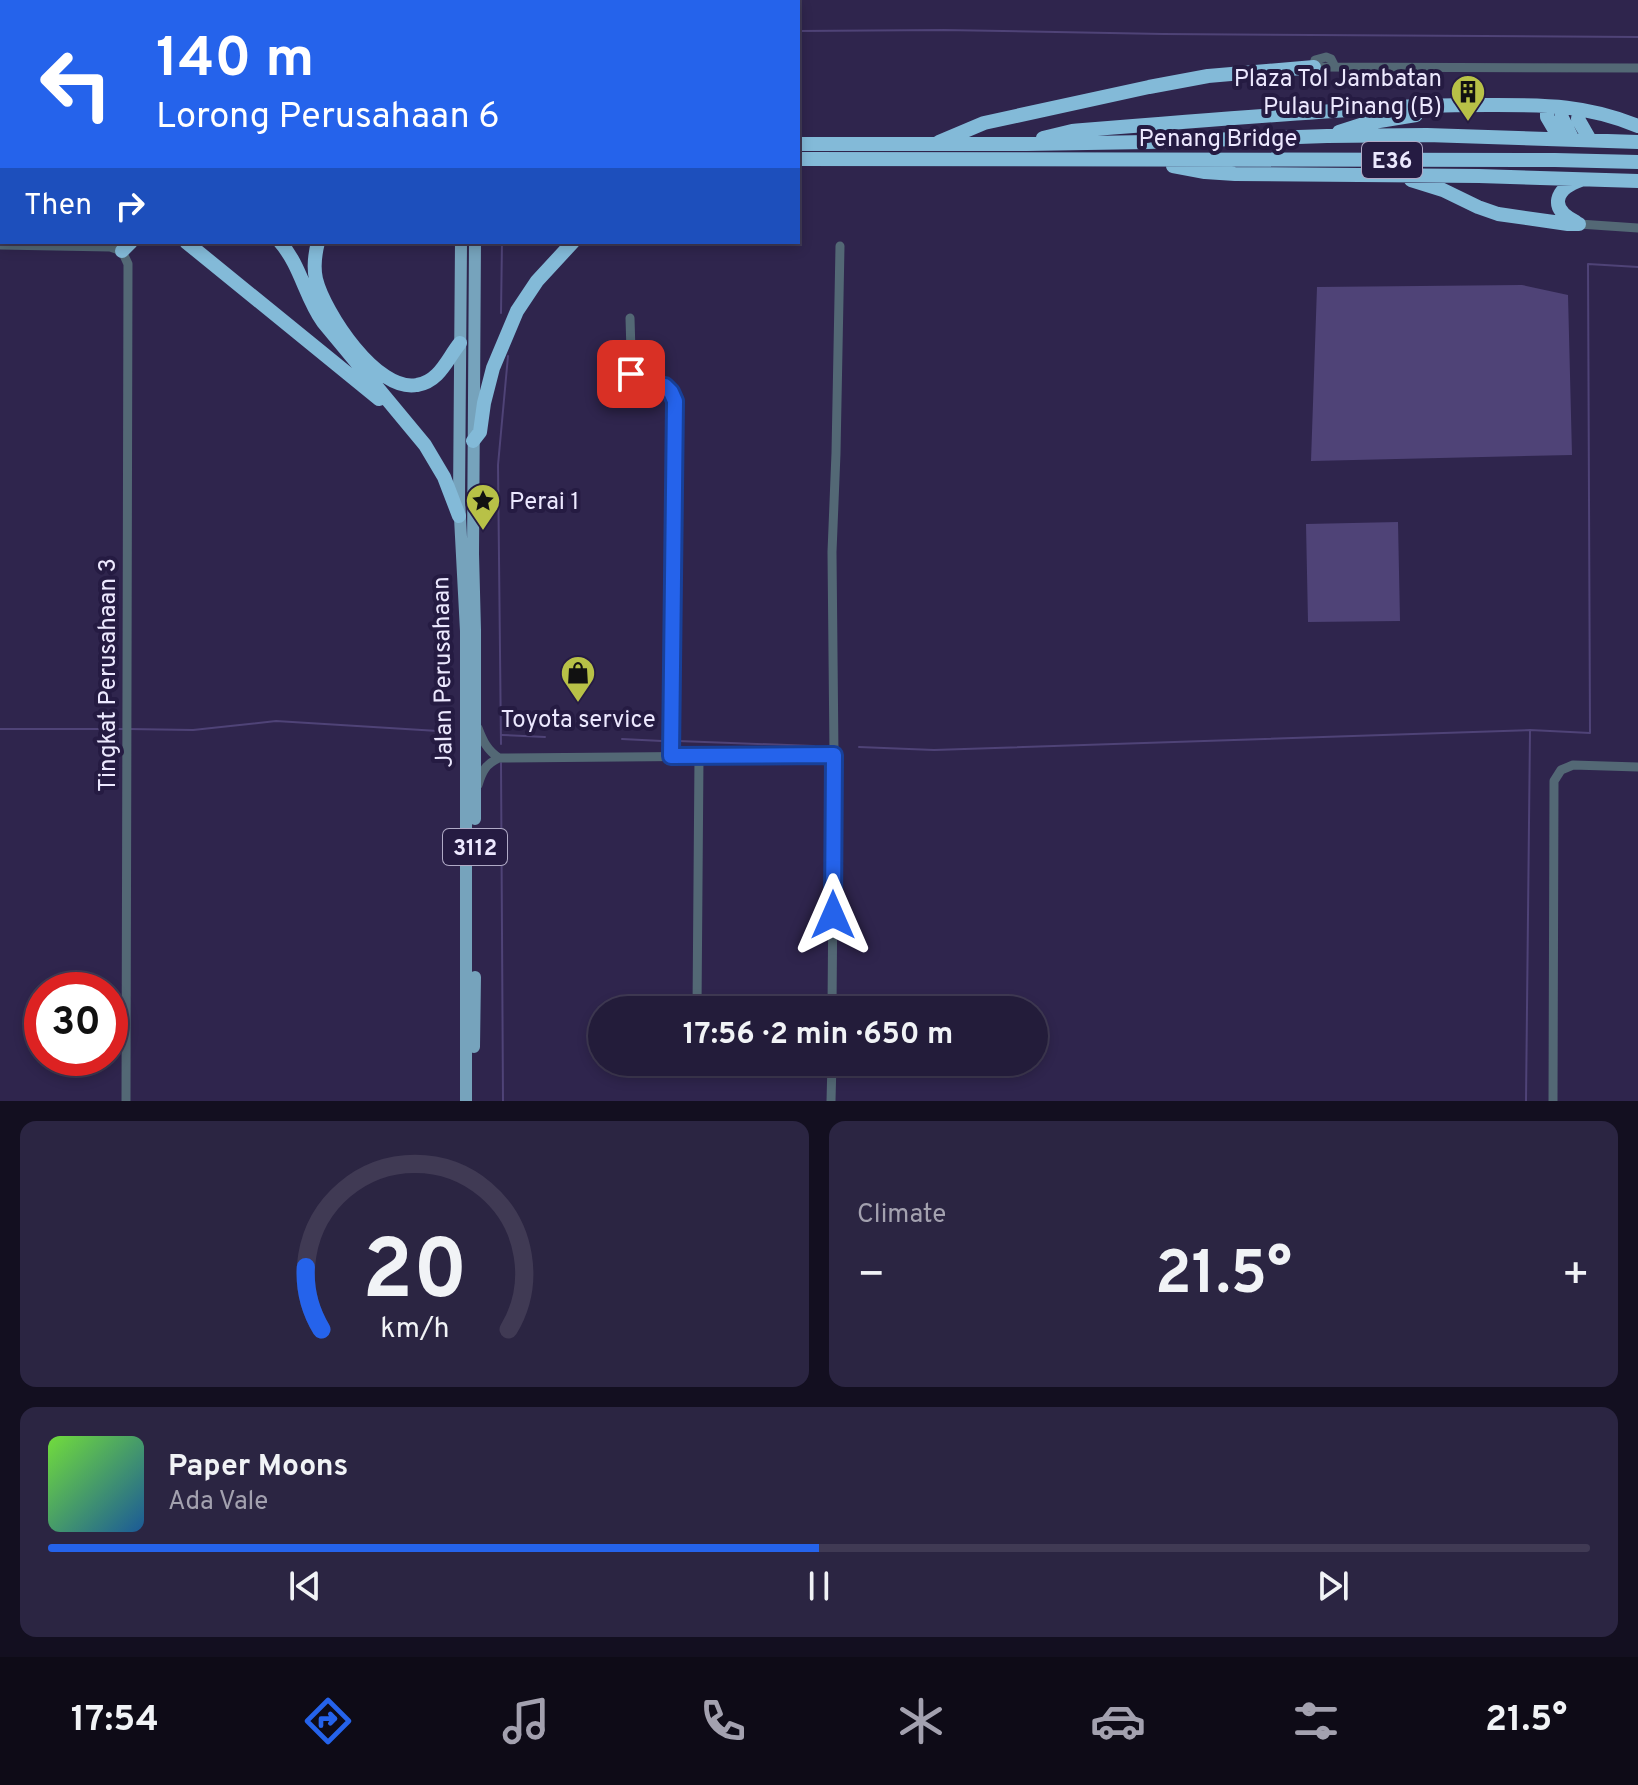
<!DOCTYPE html>
<html lang="en">
<head>
<meta charset="utf-8">
<style>
  body { margin:0; font-family:Overpass,sans-serif; background:#2b2542; color:#f1f3f6; height:100vh; display:flex; flex-direction:column; font-size:30px; white-space:nowrap }
  * { box-sizing:border-box; margin:0 }
  p { font-size:26px; color:#a3a1af }
  .icon { flex:none; width:44px; height:44px; fill:none; stroke:currentColor; stroke-width:2; stroke-linecap:round; stroke-linejoin:round }
  .map { position:relative; height:1101px; overflow:hidden }
  .panel { display:flex; flex-direction:column; gap:20px; padding:20px; background:#130f20; flex:1 }
  .panel>* { flex:none }
  .hud { position:absolute; left:0px; top:0px; width:800px; height:244px; box-shadow:0 4px 12px #0003,0 0 0 2px #403a54; background:#2563eb; color:#fff; overflow:hidden }
  .speed { position:absolute; left:24px; top:972px; display:flex; gap:16px; font-size:40px; font-weight:700; text-align:center }
  .speed>* { display:grid; place-content:center; width:104px; height:104px; border-radius:50%; background:#231c3a; box-shadow:0 4px 12px #0003,0 0 0 2px #403a54; line-height:1 }
  .speed .limit { border:12px solid #d22; background:#fff; color:#111 }
  .pin { position:absolute; display:grid; place-items:center; width:68px; height:68px; color:#fff; margin:-34px; border-radius:16px; box-shadow:0 4px 12px #0006 }
  .me { position:absolute; width:88px; margin:-44px; rotate:0deg; stroke-linejoin:round; filter:drop-shadow(0 0 6px #0008) }
  .turn { display:flex; align-items:center; gap:28px; height:168px; padding:0 24px; font-size:36px }
  .turn .icon { width:104px; height:104px; stroke-width:2.5 }
  .turn b { display:block; font-size:56px; line-height:68px }
  .then { display:flex; align-items:center; height:76px; padding:0 24px; background:#0003; gap:16px; font-size:30px }
  .big { font-size:60px; font-weight:700; line-height:1.1 }
  .panel .tile { flex:1; display:flex; flex-direction:column; justify-content:center; gap:12px; min-width:0; padding:0 28px; border-radius:16px; background:#2b2542 }
  .panel .dial { align-items:center; gap:0 }
  .dial svg { height:208px; overflow:visible; fill:none; stroke:#403a54; stroke-width:7; stroke-linecap:round; text-anchor:middle }
  .dial text { fill:#f1f3f6; stroke:none }
  .song { display:flex; align-items:center; gap:24px }
  .cover { width:96px; height:96px; border-radius:12px; background:linear-gradient(135deg,hsl(100 70% 55%),hsl(210 70% 35%)) }
  .played { height:8px; border-radius:4px; background:linear-gradient(90deg,#2563eb 50%,#403a54 50%) }
  .keys { display:flex; justify-content:space-around; direction:ltr }
  .heat { display:flex; justify-content:space-between; align-items:center; font-size:44px; direction:ltr }
  .panel .tiles { flex:1; display:grid; gap:20px; grid-template-columns:1fr 1fr }
  .tile:last-child { grid-column:span 2 }
  .trip { position:absolute; left:588px; top:996px; width:460px; height:80px; border-radius:40px; background:#231c3a; box-shadow:0 4px 12px #0003,0 0 0 2px #403a54; font-weight:700; line-height:80px; text-align:center }
  .tabs { display:flex; height:128px; justify-content:space-around; align-items:center; background:#0e0b17; color:#a3a1af }
  .tabs .icon { width:56px; height:56px }
  .tabs .active { color:#2563eb }
  .tabs b { font-size:36px; color:#f1f3f6 }
  .map>svg:first-child { display:block }
</style>
</head>
<body>
<div class="map">
<svg width="1638" height="1101" viewBox="0 0 1638 1101">
  <rect width="100%" height="100%" fill="#2f254d"/>
  <path fill="#4f4377" d="M1522,285L1568,295L1572,455L1311,461L1317,287Z
    M1398,522L1400,621L1308,622L1306,524Z"/>
  <g fill="none" stroke-linecap="round" stroke-linejoin="round">
    <path stroke="#4f4377" stroke-width="2" d="M575,0L576,2
      M509,2V0
      M798,31L944,30L1163,34L1638,37
      M501,313L502,242
      M0,729H123
      M129,729L193,730L276,721L438,731
      M502,735L545,737
      M622,739L662,741
      M678,741L814,746
      M501,744L498,465L508,356
      M859,747L934,750L1530,730
      M501,763L503,1101
      M1526,1101L1530,730L1590,733L1588,264L1638,267"/>
    <path stroke="#536875" stroke-width="9" d="M1314,67L1638,68
      M1314,67L1315,60L1326,57L1331,59L1335,67
      M1579,224L1638,228
      M0,245L110,247L122,251L128,264L126,1101
      M630,318L632,385L665,386L671,392L675,401L671,756
      M478,728C483,741 487,750 499,758L834,755
      M478,785C482,771 486,764 499,758
      M697,1010L699,757
      M832,1010L834,755L832,552L836,453L840,246
      M831,1101L832,1062
      M1553,1101L1554,781L1561,770L1573,765L1638,767"/>
    <path stroke="#76a3bc" stroke-width="12" d="M426,0L427,2
      M441,0V2
      M461,242L459,499L466,631V1101
      M475,242L473,554L475,630V819
      M474,1047L475,977"/>
    <path stroke="#83bad8" stroke-width="14" d="M411,0L413,2
      M461,0L462,2
      M544,0L545,2
      M12,2L14,0
      M107,2V0
      M141,2L143,0
      M164,2L166,0
      M228,2V0
      M246,2L247,0
      M497,2V0
      M0,13L2,11
      M0,84L2,83
      M0,101L2,100
      M1547,110V117L1560,139
      M1561,111L1562,118L1573,140
      M1579,113L1578,119L1590,140
      M1339,132L1367,123L1416,115
      M1043,138L1072,131C1170,123 1267,115 1365,109C1406,106 1447,105 1488,105C1543,105 1585,104 1638,126
      M939,142L984,123L1149,87L1208,76L1314,67
      M798,144H1027L1148,142L1327,136L1427,135L1638,142
      M798,159L1555,160L1638,162
      M1173,166L1205,172L1235,174L1479,176L1638,181
      M1411,180L1443,190L1478,207L1498,214L1568,224H1579
      M0,184H2
      M1576,222C1548,208 1555,189 1581,180
      M186,242L379,399
      M280,242C301,266 305,297 323,322L425,445L444,477L459,516
      M318,242C315,254 313,266 316,279C324,312 377,393 417,385C440,381 447,359 460,343
      M122,251L131,242
      M473,441L480,432L484,403L493,368L517,311L537,281L573,242"/>
  </g>
  <g fill="none" stroke-linecap="round" stroke-linejoin="round">
    <defs>
      <path id="route" d="M631,374L632,385L665,386L671,392L675,401L671,756L834,755L833,915"/>
    </defs>
    <use href="#route" stroke="#184099" stroke-width="20"/>
    <use href="#route" stroke="#2563eb" stroke-width="14"/>
  </g>
  <defs>
    <symbol id="building-pin" viewBox="-11 -11 22 30"><path d="M0 17L-7.5 6A9.5 9.5 0 1 1 7.5 6Z" fill="#b8c147" stroke="#251b42"/><path d="M-4-6H4V6H1V3H-1V6H-4ZM-2.5-4.3h1.7v1.8h-1.7ZM.8-4.3h1.7v1.8H.8ZM-2.5-1h1.7V.8h-1.7ZM.8-1h1.7V.8H.8Z" fill="#111"/></symbol>
    <symbol id="sight-pin" viewBox="-11 -11 22 30"><path d="M0 17L-7.5 6A9.5 9.5 0 1 1 7.5 6Z" fill="#b8c147" stroke="#251b42"/><path d="M0-6L1.8-2.2L6-1.7L2.9 1.2L3.7 5.4L0 3.3L-3.7 5.4L-2.9 1.2L-6-1.7L-1.8-2.2Z" fill="#111"/></symbol>
    <symbol id="shop-pin" viewBox="-11 -11 22 30"><path d="M0 17L-7.5 6A9.5 9.5 0 1 1 7.5 6Z" fill="#b8c147" stroke="#251b42"/><path d="M-5-2.5h2.3a2.7 3.5 0 0 1 5.4 0H5L5.5 6h-11ZM-1.5-2.5h3a1.5 2.3 0 0 0-3 0Z" fill="#111"/></symbol>
  </defs>
  <g fill-rule="evenodd">
    <use href="#building-pin" x="1448" y="72" width="40" height="54"/>
    <use href="#sight-pin" x="463" y="481" width="40" height="54"/>
    <use href="#shop-pin" x="558" y="653" width="40" height="54"/>
  </g>
  <g text-anchor="middle" stroke-width="8" stroke-linejoin="round" paint-order="stroke">
    <g fill="#251b42" stroke="#b0aac6" stroke-width="2">
      <rect x="1362" y="142" width="60" height="36" rx="6"/>
      <rect x="443" y="829" width="64" height="36" rx="6"/>
    </g>
    <g font-size="22" font-weight="bold" fill="#ece8fe">
      <text x="1392" y="168">E36</text>
      <text x="475" y="855">3112</text>
    </g>
    <g font-size="24" fill="#ece8fe" stroke="#251b42" text-anchor="end">
      <text x="1442" y="86">Plaza Tol Jambatan<tspan x="1442" dy="28">Pulau Pinang (B)</tspan></text>
      <text x="509" y="509" text-anchor="start">Perai 1</text>
      <text x="578" y="727" text-anchor="middle">Toyota service</text>
    </g>
    <g font-size="24" fill="#ece8fe" stroke="#251b42">
      <text x="1218" y="146">Penang Bridge</text>
      <text transform="translate(442 672) rotate(-91)" y="8">Jalan Perusahaan</text>
      <text transform="translate(107 675) rotate(-90)" y="8">Tingkat Perusahaan 3</text>
    </g>
  </g>
</svg>
<div class="speed"><div class="limit">30</div></div>
<div class="pin" style="left:631px;top:374px;background:#d93025"><svg class="icon" aria-label="arrive" viewBox="0 0 24 24"><path d="M6 21V4h12l-3 4 3 4H6"/></svg></div>
<svg class="me" style="left:833px;top:915px" viewBox="-20 -20 40 40"><path d="M0-17L14 15 0 8-14 15z" fill="#2563eb" stroke="#fff" stroke-width="4"/></svg>
<div class="trip">17:56 · 2 min · 650 m</div>
<div class="hud">
<div class="turn"><svg class="icon" aria-label="left" viewBox="0 0 24 24"><path d="M17 20v-9H6M10 6l-5 5 5 5"/></svg><div><b>140 m</b>Lorong Perusahaan 6</div></div>
<div class="then">Then<svg class="icon" aria-label="right" viewBox="0 0 24 24"><path d="M7 20v-9h11M14 6l5 5-5 5"/></svg></div>
</div>
</div>
<section class="panel">
<div class="tiles">
<div class="tile dial"><svg viewBox="0 0 100 80">
<path d="M14 69A42 42 0 1 1 86 69"/>
<path d="M14 69A42 42 0 0 1 8 45" stroke="#2563eb"/>
<text x="50" y="56" font-size="32" font-weight="700">20</text>
<text x="50" y="72" font-size="11">km/h</text>
</svg></div>
<div class="tile"><p>Climate</p>
<div class="heat"><a>−</a><b class="big">21.5°</b><a>+</a></div>
</div>
<div class="tile">
<div class="song"><i class="cover"></i><div><b>Paper Moons</b><p>Ada Vale</p></div></div>
<div class="played"></div>
<div class="keys"><svg class="icon" aria-label="previous" viewBox="0 0 24 24"><path d="M18 5L8 12l10 7zM5 5v14"/></svg><svg class="icon" aria-label="pause" viewBox="0 0 24 24"><path d="M8 5v14M16 5v14"/></svg><svg class="icon" aria-label="next" viewBox="0 0 24 24"><path d="M6 5l10 7-10 7zM19 5v14"/></svg></div>
</div>
</div>
</section>
<nav class="tabs">
<b>17:54</b>
<svg class="icon active" aria-label="directions" viewBox="0 0 24 24"><path d="M12 3l9 9-9 9-9-9zM9 14v-3h6M13 9l2 2-2 2"/></svg>
<svg class="icon" aria-label="music" viewBox="0 0 24 24"><path d="M9 18V5l10-2v13"/><circle cx="6" cy="18" r="3"/><circle cx="16" cy="16" r="3"/></svg>
<svg class="icon" aria-label="phone" viewBox="0 0 24 24"><path d="M5 4h4l2 5-3 2q2 4 5 5l2-3 5 2v4C11 20 4 13 5 4z"/></svg>
<svg class="icon" aria-label="climate" viewBox="0 0 24 24"><path d="M12 3v18M4 7l16 10M4 17L20 7"/></svg>
<svg class="icon" aria-label="car" viewBox="0 0 24 24"><path d="M5 17H2v-5l4-1 3-4h7l3 4 3 1v5h-3M9 17h6M6 11h13"/><circle cx="7" cy="17" r="2"/><circle cx="17" cy="17" r="2"/></svg>
<svg class="icon" aria-label="filters" viewBox="0 0 24 24"><path d="M4 7h16M4 17h16"/><circle cx="9" cy="7" r="2"/><circle cx="15" cy="17" r="2"/></svg>
<b>21.5°</b>
</nav>
</body>
</html>
